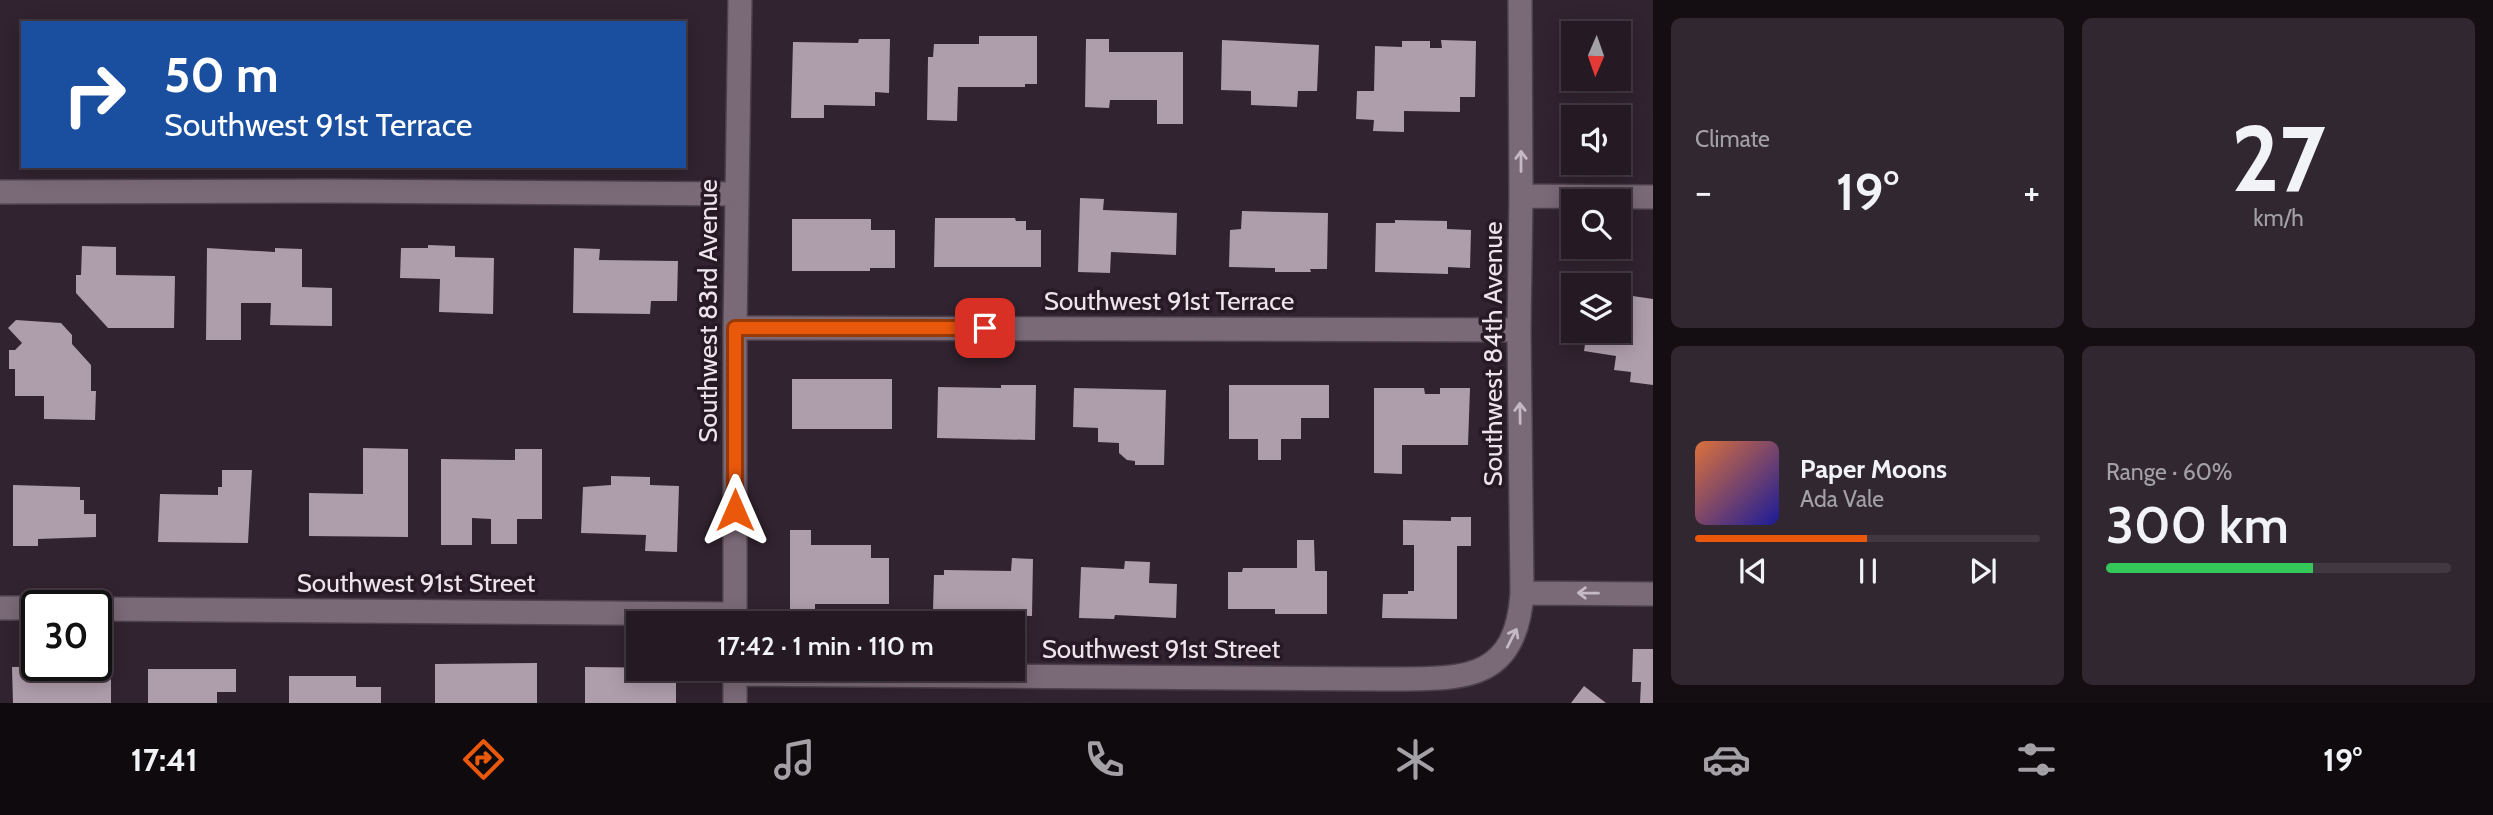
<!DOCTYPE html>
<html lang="en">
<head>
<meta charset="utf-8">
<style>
  body { margin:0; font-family:Cabin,sans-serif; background:#312730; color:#f1f3f6; height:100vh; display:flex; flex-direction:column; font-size:26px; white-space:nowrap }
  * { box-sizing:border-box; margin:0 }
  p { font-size:23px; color:#a3a1a6 }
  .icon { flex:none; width:38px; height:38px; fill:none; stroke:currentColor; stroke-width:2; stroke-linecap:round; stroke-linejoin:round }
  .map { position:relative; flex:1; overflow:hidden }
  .panel { display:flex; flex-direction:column; gap:18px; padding:18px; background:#140e13; width:840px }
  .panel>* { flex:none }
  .guide { position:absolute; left:21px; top:21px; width:665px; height:147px; border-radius:0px; box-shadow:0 4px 18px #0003,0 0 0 2px #423841; background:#1a4fa0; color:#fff; overflow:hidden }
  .needle { width:46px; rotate:182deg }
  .controls { position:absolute; left:1561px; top:21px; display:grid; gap:14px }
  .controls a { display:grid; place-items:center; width:70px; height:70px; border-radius:0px; background:#251a23; box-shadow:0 4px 18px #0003,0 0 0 2px #423841; font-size:35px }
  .speed { position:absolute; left:21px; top:590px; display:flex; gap:14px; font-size:35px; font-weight:700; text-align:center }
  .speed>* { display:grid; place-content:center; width:91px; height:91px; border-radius:50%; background:#251a23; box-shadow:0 4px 18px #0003,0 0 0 2px #423841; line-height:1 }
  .speed .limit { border:4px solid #111; border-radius:10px; background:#fff; color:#111 }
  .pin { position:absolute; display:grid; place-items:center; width:60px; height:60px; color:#fff; margin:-30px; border-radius:14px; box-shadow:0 4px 10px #0006 }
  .me { position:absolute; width:77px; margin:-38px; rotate:0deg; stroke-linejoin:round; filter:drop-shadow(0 0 5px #0008) }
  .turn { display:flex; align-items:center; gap:24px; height:147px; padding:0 28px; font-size:32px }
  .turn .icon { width:91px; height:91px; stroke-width:2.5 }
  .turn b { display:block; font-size:49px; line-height:60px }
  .big { font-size:52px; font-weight:600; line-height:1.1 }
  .panel .card { flex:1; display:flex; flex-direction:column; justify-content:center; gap:10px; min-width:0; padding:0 24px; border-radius:10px; background:#312730 }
  .panel .dial { align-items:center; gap:0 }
  .dial b { font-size:91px; line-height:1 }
  .song { display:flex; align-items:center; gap:21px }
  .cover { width:84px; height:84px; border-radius:10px; background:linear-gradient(135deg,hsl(20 70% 55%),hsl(240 70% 35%)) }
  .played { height:7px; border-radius:4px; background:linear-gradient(90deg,#ea580c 50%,#423841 50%) }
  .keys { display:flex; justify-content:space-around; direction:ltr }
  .heat { display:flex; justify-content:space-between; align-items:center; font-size:38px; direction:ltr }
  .charge { height:10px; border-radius:5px; background:linear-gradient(90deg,#34c759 60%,#423841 0) }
  .panel .tiles { flex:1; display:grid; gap:18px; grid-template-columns:repeat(2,1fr) }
  .trip { position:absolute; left:626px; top:611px; width:399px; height:70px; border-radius:0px; background:#251a23; box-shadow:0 4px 18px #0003,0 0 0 2px #423841; font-weight:600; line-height:70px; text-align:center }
  .menu { display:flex; height:112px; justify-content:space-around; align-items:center; background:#0f0a0e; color:#a3a1a6 }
  .menu .icon { width:49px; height:49px }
  .menu .on { color:#ea580c }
  .menu b { font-size:32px; color:#f1f3f6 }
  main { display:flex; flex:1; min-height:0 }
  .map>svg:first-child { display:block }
</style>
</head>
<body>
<main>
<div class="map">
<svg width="1653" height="703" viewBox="0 0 1653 703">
  <rect width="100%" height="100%" fill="#31232f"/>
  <path fill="#ae9dab" d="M979,36H1037V84H1025V87H958L957,121L927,120L928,57H933L934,44H979Z
    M859,39H890L889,93L875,92V106L824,105V118H791L793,42L858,43Z
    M1086,39H1109V52H1183V124H1157V100H1110L1109,108L1085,107Z
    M1222,40L1319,45L1317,91H1298L1297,107L1251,105V91L1221,90Z
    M1441,40L1476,41L1475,97H1460V112L1404,111V132L1373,131L1374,120L1356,119L1357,91H1374L1375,46L1402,47V41H1430V48H1442Z
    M19,55H23V133H19Z
    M1080,198L1104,199L1103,210L1177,213L1176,255L1111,252L1110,273L1078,272Z
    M1242,211L1328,213L1327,269H1310L1311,272H1275V268L1229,267L1230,230L1241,229Z
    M935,218H1015L1016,221H1026V230H1041V267H934Z
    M792,219H871V230H895V268H870V271H792Z
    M1395,220L1447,221V229L1471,230L1470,268L1448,267V274L1375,272L1376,223H1395Z
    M428,245L455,246V257L494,258L493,314L439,312L440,279L400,278L401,248H428Z
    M82,246L116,247V275L175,276L174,328H108L76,293V275H81Z
    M207,248L275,252V248L302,249V287L332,288V326L270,325L271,303H241V340H206Z
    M574,248L600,249L599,260L678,261L677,301H651L650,314L573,313Z
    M1571,290L1573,291V320L1562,317Z
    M1619,294L1653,299V385L1630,382L1631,372L1614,370L1616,356L1584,351L1587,331H1619Z
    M16,320L61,323L72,335V344L91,365V391H96L95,420L44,419V396H15V369H9V350H15L22,343L8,328Z
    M792,379H892V429H792Z
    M1001,385H1036L1035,440L937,438L938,387L1001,388Z
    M1229,385H1329V418H1301V439H1281V460H1258V439H1229Z
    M1074,388L1166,390L1164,465H1135V461L1127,460L1119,453V443L1098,442V428L1073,427Z
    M1374,388H1424L1425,394H1440V388H1470L1468,445H1402V474L1374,473Z
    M363,448L408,449V537L309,536V493L363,494Z
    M515,449H542V519H517V544H491V519L472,518V545H441V459L515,460Z
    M222,470H252L248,543L158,542L160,494L218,495V487H222Z
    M611,476L650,477V485L679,486L677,552L645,551L646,535L581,533L583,487L611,485Z
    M13,485L80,487V500H84V514H96V537L38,539V546H13Z
    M1451,517H1471V546H1457V619L1382,618L1383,594H1408V591H1414V545H1403V520L1451,521Z
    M790,530H811V545H871V558H889V604H815V620L790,619Z
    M1297,540H1314L1315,571H1327V614H1275V609H1228V572H1242L1243,568H1297Z
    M1012,558L1033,559L1032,616L979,615V611L933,610L934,575H944V570L1011,571Z
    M1125,561L1150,562L1149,583L1177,584L1176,618L1115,615L1114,619L1079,618L1081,567L1124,569Z
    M1633,649H1653V703H1640L1641,682H1632Z
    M537,663V703H435V664Z
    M84,666V670H111V703H13L12,667Z
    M585,667L676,668V703H585Z
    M148,669H236V692H217V703H148Z
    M289,676H356V687H381V703H289Z
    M1584,686L1606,703H1571Z"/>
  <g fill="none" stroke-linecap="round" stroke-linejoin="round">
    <defs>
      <path id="minor" d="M0,192L332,191L737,194
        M1521,196L1653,197
        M735,328L1519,330
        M1522,593L1653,594
        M0,608H37
        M96,609L735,614
        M735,623V328L740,0
        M735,668V703
        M735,674L1381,679C1456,678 1516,687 1522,593L1519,330L1521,196L1520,0"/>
    </defs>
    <use href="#minor" stroke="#4c404a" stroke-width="26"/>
    <use href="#minor" stroke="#7a6976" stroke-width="23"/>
  </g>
  <defs><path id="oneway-shaft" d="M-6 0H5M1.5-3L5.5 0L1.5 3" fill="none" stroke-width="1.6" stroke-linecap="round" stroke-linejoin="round" transform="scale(1.75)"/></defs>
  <g stroke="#c5b9c3">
    <use href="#oneway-shaft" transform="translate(1521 161) rotate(-90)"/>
    <use href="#oneway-shaft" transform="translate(1520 413) rotate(-91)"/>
    <use href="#oneway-shaft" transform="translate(1588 593) rotate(-179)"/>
    <use href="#oneway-shaft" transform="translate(1512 638) rotate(-63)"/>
  </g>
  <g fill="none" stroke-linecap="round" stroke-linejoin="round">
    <defs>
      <path id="route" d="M735,510V328H985"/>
    </defs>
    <use href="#route" stroke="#983908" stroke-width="18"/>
    <use href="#route" stroke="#ea580c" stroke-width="12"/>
  </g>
  <g text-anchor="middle" stroke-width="7" stroke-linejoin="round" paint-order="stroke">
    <g font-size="26" fill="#eee4ec" stroke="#271a25">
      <text x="1169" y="310">Southwest 91st Terrace</text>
      <text transform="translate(708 311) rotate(-90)" y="9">Southwest 83rd Avenue</text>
      <text transform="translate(1493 354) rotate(-90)" y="9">Southwest 84th Avenue</text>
      <text x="416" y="592">Southwest 91st Street</text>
      <text x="1161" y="658">Southwest 91st Street</text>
    </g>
  </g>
</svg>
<div class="controls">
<a><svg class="needle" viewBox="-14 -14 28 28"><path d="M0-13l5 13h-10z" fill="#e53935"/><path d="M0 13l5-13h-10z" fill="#a3a1a6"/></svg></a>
<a><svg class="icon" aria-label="sound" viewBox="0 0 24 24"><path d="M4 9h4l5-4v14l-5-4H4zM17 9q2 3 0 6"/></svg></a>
<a><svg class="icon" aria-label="search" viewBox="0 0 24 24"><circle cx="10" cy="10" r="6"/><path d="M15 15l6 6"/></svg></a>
<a><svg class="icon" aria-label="layers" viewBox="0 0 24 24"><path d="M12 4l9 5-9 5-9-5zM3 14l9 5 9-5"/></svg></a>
</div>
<div class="speed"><div class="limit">30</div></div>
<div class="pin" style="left:985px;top:328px;background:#d93025"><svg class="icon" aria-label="arrive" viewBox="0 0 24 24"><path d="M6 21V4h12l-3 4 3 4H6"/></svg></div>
<svg class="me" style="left:735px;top:510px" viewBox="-20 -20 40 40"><path d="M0-17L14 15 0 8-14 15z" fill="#ea580c" stroke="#fff" stroke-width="4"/></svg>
<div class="trip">17:42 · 1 min · 110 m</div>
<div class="guide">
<div class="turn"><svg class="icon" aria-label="right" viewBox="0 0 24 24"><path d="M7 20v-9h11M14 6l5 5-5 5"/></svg><div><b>50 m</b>Southwest 91st Terrace</div></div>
</div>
</div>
<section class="panel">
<div class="tiles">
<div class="card"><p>Climate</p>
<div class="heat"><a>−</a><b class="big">19°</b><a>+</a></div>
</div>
<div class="card dial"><b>27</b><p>km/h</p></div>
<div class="card">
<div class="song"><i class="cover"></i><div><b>Paper Moons</b><p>Ada Vale</p></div></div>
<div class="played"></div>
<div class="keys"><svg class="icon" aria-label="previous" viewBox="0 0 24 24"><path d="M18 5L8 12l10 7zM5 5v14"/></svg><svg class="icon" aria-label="pause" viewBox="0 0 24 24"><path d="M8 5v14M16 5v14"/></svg><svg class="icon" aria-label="next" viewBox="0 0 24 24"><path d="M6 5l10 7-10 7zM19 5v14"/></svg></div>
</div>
<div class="card"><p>Range · 60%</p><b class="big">300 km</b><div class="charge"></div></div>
</div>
</section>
</main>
<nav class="menu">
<b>17:41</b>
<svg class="icon on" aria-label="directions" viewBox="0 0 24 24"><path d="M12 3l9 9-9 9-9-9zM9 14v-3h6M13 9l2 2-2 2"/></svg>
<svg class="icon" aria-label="music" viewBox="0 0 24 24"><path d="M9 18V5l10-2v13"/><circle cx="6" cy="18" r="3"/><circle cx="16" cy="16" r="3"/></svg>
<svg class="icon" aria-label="phone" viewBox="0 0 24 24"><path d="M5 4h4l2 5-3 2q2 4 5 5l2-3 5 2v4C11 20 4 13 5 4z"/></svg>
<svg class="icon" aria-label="climate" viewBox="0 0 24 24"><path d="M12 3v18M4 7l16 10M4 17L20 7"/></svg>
<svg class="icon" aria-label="car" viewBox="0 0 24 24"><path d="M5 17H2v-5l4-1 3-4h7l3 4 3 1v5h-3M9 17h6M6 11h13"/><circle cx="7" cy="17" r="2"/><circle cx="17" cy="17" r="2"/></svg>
<svg class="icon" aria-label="filters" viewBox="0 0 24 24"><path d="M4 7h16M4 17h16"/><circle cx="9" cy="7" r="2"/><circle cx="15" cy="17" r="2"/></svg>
<b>19°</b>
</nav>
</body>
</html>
